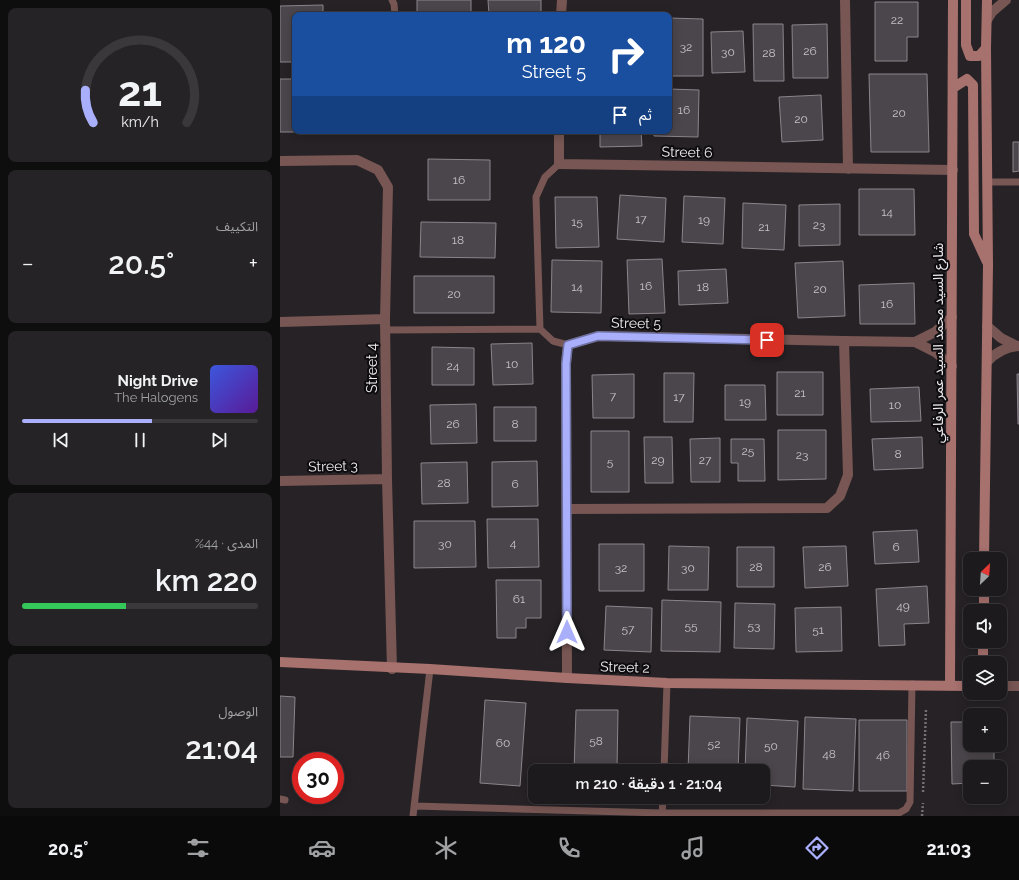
<!DOCTYPE html>
<html lang="ar">
<head>
<meta charset="utf-8">
<style>
  body { margin:0; font-family:Raleway,"Noto Sans Arabic",sans-serif; background:#252325; color:#f1f3f6; direction:rtl; height:100vh; display:flex; flex-direction:column; font-size:15px; white-space:nowrap }
  * { box-sizing:border-box; margin:0 }
  p { font-size:13px; color:#a0a1a3 }
  .icon { flex:none; width:22px; height:22px; fill:none; stroke:currentColor; stroke-width:2; stroke-linecap:round; stroke-linejoin:round }
  .map { position:relative; flex:1; overflow:hidden; direction:ltr }
  .sheet { display:flex; flex-direction:column; gap:8px; padding:8px; background:#0f0e0f; width:280px }
  .sheet>* { flex:none }
  .top-card { position:absolute; left:12px; top:12px; width:380px; height:122px; border-radius:8px; box-shadow:0 2px 10px #0003,0 0 0 1px #3a383b; direction:rtl; background:#1a4fa0; color:#fff; overflow:hidden }
  .needle { width:26px; rotate:25deg }
  .controls { position:absolute; left:683px; top:552px; display:grid; gap:8px }
  .controls a { display:grid; place-items:center; width:44px; height:44px; border-radius:8px; background:#1c1a1c; box-shadow:0 2px 10px #0003,0 0 0 1px #3a383b; font-size:20px }
  .speed { position:absolute; left:12px; top:752px; display:flex; gap:8px; font-size:20px; font-weight:700; text-align:center }
  .speed>* { display:grid; place-content:center; width:52px; height:52px; border-radius:50%; background:#1c1a1c; box-shadow:0 2px 10px #0003,0 0 0 1px #3a383b; line-height:1 }
  .speed .limit { border:6px solid #d22; background:#fff; color:#111 }
  .pin { position:absolute; display:grid; place-items:center; width:34px; height:34px; color:#fff; margin:-17px; border-radius:8px; box-shadow:0 2px 6px #0006 }
  .me { position:absolute; width:44px; margin:-22px; rotate:0deg; stroke-linejoin:round; filter:drop-shadow(0 0 3px #0008) }
  .turn { display:flex; align-items:center; gap:14px; height:84px; padding:0 20px; font-size:18px }
  .turn .icon { width:52px; height:52px; stroke-width:2.5 }
  .turn b { display:block; font-size:28px; line-height:34px }
  .then { display:flex; align-items:center; height:38px; padding:0 20px; background:#0003; gap:8px; font-size:15px }
  .big { font-size:30px; font-weight:600; line-height:1.1 }
  .sheet .card { flex:1; display:flex; flex-direction:column; justify-content:center; gap:6px; min-width:0; padding:0 14px; border-radius:8px; background:#252325 }
  .sheet .dial { align-items:center; gap:0 }
  .dial svg { height:104px; overflow:visible; fill:none; stroke:#3a383b; stroke-width:7; stroke-linecap:round; text-anchor:middle }
  .dial text { fill:#f1f3f6; stroke:none }
  .song { display:flex; align-items:center; gap:12px }
  .cover { width:48px; height:48px; border-radius:6px; background:linear-gradient(135deg,hsl(230 70% 55%),hsl(270 70% 35%)) }
  .played { height:4px; border-radius:2px; background:linear-gradient(90deg,#aaaffb 55%,#3a383b 55%) }
  .keys { display:flex; justify-content:space-around; direction:ltr }
  .heat { display:flex; justify-content:space-between; align-items:center; font-size:22px; direction:ltr }
  .charge { height:6px; border-radius:3px; background:linear-gradient(90deg,#34c759 44%,#3a383b 0) }
  .trip { position:absolute; left:248px; top:764px; width:242px; height:40px; border-radius:8px; background:#1c1a1c; box-shadow:0 2px 10px #0003,0 0 0 1px #3a383b; font-weight:600; line-height:40px; text-align:center; direction:rtl }
  .menu { display:flex; height:64px; justify-content:space-around; align-items:center; background:#0b0a0b; color:#a0a1a3 }
  .menu .icon { width:28px; height:28px }
  .menu .selected { color:#aaaffb }
  .menu b { font-size:18px; color:#f1f3f6 }
  main { display:flex; flex:1; min-height:0 }
  .map>svg:first-child { display:block }
</style>
</head>
<body>
<main>
<div class="map">
<svg width="739" height="816" viewBox="0 0 739 816">
  <rect width="100%" height="100%" fill="#262226"/>
  <path fill="#4b464b" stroke="#8b858b" d="M137,0H191V15H137Z
    M208,0H261V15H209Z
    M595,2H638V37H627V61H595Z
    M43,5V15H15V62H0V6Z
    M57,12H100V15H57Z
    M389,18L423,19V76H389Z
    M473,24H503L504,81H474Z
    M547,24L548,78H513L512,25Z
    M463,31L465,72L432,73L431,32Z
    M589,74H647L649,152H591Z
    M0,79H15V131H40V132H0Z
    M389,89L419,90L418,137L374,136V131H389Z
    M541,95L543,140L502,142L499,97Z
    M320,131H361L362,146L320,147Z
    M733,142H739V171L733,172Z
    M148,159L210,160V200H148Z
    M579,189H634L635,235H579Z
    M340,195L386,198L384,242L337,239Z
    M404,196L445,198L443,244L402,242Z
    M275,197H317L319,247L276,248Z
    M463,203L506,205L504,250L462,248Z
    M560,204V245L519,246V205Z
    M141,222L216,223L215,258L140,257Z
    M382,259L385,313L349,314L347,260Z
    M272,260L322,261L321,313L271,312Z
    M563,261L565,316L518,318L515,263Z
    M446,269L448,303L399,305L398,271Z
    M134,276H214V313H134Z
    M634,283L635,324H580L579,285Z
    M252,343L253,384L213,385L211,344Z
    M152,347L194,348V385H152Z
    M497,372H543V415H497Z
    M384,373H414L413,422H384Z
    M354,374V418H313L312,375Z
    M737,374H739V424H738Z
    M445,385H485L486,420H445Z
    M639,387L641,421L591,422L590,389Z
    M196,404L197,443L151,444L150,405Z
    M214,407H256V441H214Z
    M498,430H546V479L498,480Z
    M311,431H349V492H311Z
    M364,437H392L393,483H365Z
    M642,437L643,468L594,470L592,439Z
    M440,438V482H411L410,439Z
    M451,439H484L485,481H458V463H451Z
    M257,461L258,506L212,507V462Z
    M187,462L188,503L142,504L141,463Z
    M207,519H258L259,567L208,568Z
    M134,521H195L196,567L134,568Z
    M637,530L639,562L595,564L593,532Z
    M319,544H364V591H319Z
    M389,546L429,547L428,590H388Z
    M566,546L568,586L525,588L523,547Z
    M457,547H494V587H457Z
    M216,580H261V618H246V628H236V638H217Z
    M647,586L649,623L624,624L625,645L599,646L596,589Z
    M382,600L441,602L440,652L381,651Z
    M455,603L495,604L494,649L454,648Z
    M326,606L372,608L371,652L324,650Z
    M561,607L562,651L516,652L515,608Z
    M0,696L15,697L13,757H0Z
    M205,700L246,703L240,786L200,783Z
    M296,710H338L337,771H294Z
    M410,716L460,718L458,771H408Z
    M525,717L576,719L573,791L523,789Z
    M467,718L518,721L515,787L483,785V771H465Z
    M579,720H627V791H579Z
    M671,722H690V745H714V767H690V783L672,784Z"/>
  <g fill="none" stroke-linecap="round" stroke-linejoin="round">
    <path stroke="#736f73" stroke-width="2.5" stroke-dasharray="2 2" stroke-linecap="butt" d="M643,792L646,709
      M642,816L643,803"/>
    <path stroke="#775653" stroke-width="7" d="M112,0L114,4L115,15
      M279,164L265,177L256,197L260,329L273,341L288,345
      M707,182H739
      M106,330L260,329
      M384,771L387,683
      M0,799L5,800
      M135,806L382,813H619L626,809L630,802L632,684
      M133,816L150,669
      M382,816L383,797"/>
    <path stroke="#775653" stroke-width="10" d="M565,0L568,169
      M281,15L282,0
      M707,20L712,12L726,0
      M279,131V164L673,170
      M0,161L77,160L98,170L108,187L105,319L107,479L112,669
      M0,322L105,319
      M707,326L721,338L737,346
      M635,342L655,352L672,366
      M707,362C716,352 726,347 739,346
      M0,481L107,479
      M287,509L547,508L560,496L568,475L564,341
      M287,678L286,363L288,345L318,336L564,341L635,342L655,332L672,317
      M720,686H739"/>
    <path stroke="#a7716e" stroke-width="10" d="M686,0V45L690,56H699L706,48
      M673,88L687,79L693,85L694,234L707,262
      M704,559L708,265L706,48L707,0
      M704,611V589
      M0,662L150,669L287,678L387,683L690,686
      M703,663V641
      M670,686L673,0"/>
  </g>
  <g fill="none" stroke-linecap="round" stroke-linejoin="round">
    <defs>
      <path id="route" d="M287,632L286,364L288,345L318,336L487,340"/>
    </defs>
    <use href="#route" stroke="#6e72a3" stroke-width="10"/>
    <use href="#route" stroke="#aaaffb" stroke-width="7"/>
  </g>
  <g text-anchor="middle" stroke-width="4" stroke-linejoin="round" paint-order="stroke">
    <g font-size="12" fill="#c6c2c6">
      <text x="617" y="24">22</text>
      <text x="406" y="51">32</text>
      <text x="530" y="55">26</text>
      <text x="448" y="56">30</text>
      <text x="489" y="57">28</text>
      <text x="404" y="114">16</text>
      <text x="619" y="117">20</text>
      <text x="521" y="123">20</text>
      <text x="179" y="184">16</text>
      <text x="607" y="216">14</text>
      <text x="361" y="223">17</text>
      <text x="424" y="224">19</text>
      <text x="297" y="226">15</text>
      <text x="539" y="229">23</text>
      <text x="484" y="231">21</text>
      <text x="178" y="244">18</text>
      <text x="366" y="290">16</text>
      <text x="297" y="291">14</text>
      <text x="423" y="291">18</text>
      <text x="540" y="293">20</text>
      <text x="174" y="298">20</text>
      <text x="607" y="308">16</text>
      <text x="232" y="368">10</text>
      <text x="173" y="370">24</text>
      <text x="520" y="397">21</text>
      <text x="333" y="400">7</text>
      <text x="399" y="401">17</text>
      <text x="465" y="406">19</text>
      <text x="615" y="409">10</text>
      <text x="173" y="428">26</text>
      <text x="235" y="428">8</text>
      <text x="468" y="455">25</text>
      <text x="618" y="458">8</text>
      <text x="522" y="459">23</text>
      <text x="378" y="464">29</text>
      <text x="425" y="464">27</text>
      <text x="330" y="466">5</text>
      <text x="164" y="487">28</text>
      <text x="235" y="488">6</text>
      <text x="233" y="547">4</text>
      <text x="165" y="548">30</text>
      <text x="616" y="551">6</text>
      <text x="476" y="571">28</text>
      <text x="545" y="571">26</text>
      <text x="341" y="572">32</text>
      <text x="408" y="572">30</text>
      <text x="239" y="603">61</text>
      <text x="623" y="610">49</text>
      <text x="411" y="630">55</text>
      <text x="474" y="630">53</text>
      <text x="348" y="633">57</text>
      <text x="538" y="634">51</text>
      <text x="316" y="745">58</text>
      <text x="223" y="747">60</text>
      <text x="434" y="748">52</text>
      <text x="491" y="750">50</text>
      <text x="549" y="758">48</text>
      <text x="603" y="759">46</text>
    </g>
    <g font-size="14" fill="#efecef" stroke="#0e0c0e">
      <text transform="translate(407 152) rotate(1)" y="5">Street 6</text>
      <text transform="translate(356 323) rotate(1)" y="5">Street 5</text>
      <text transform="translate(658 343) rotate(-90)" y="5">شارع السيد محمد السيد عمر الرفاعي</text>
      <text transform="translate(92 368) rotate(-90)" y="5">Street 4</text>
      <text transform="translate(53 466) rotate(-1)" y="5">Street 3</text>
      <text transform="translate(345 667) rotate(2)" y="5">Street 2</text>
    </g>
  </g>
</svg>
<div class="controls">
<a><svg class="needle" viewBox="-14 -14 28 28"><path d="M0-13l5 13h-10z" fill="#e53935"/><path d="M0 13l5-13h-10z" fill="#a0a1a3"/></svg></a>
<a><svg class="icon" aria-label="sound" viewBox="0 0 24 24"><path d="M4 9h4l5-4v14l-5-4H4zM17 9q2 3 0 6"/></svg></a>
<a><svg class="icon" aria-label="layers" viewBox="0 0 24 24"><path d="M12 4l9 5-9 5-9-5zM3 14l9 5 9-5"/></svg></a>
<a>+</a>
<a>−</a>
</div>
<div class="speed"><div class="limit">30</div></div>
<div class="pin" style="left:487px;top:340px;background:#d93025"><svg class="icon" aria-label="arrive" viewBox="0 0 24 24"><path d="M6 21V4h12l-3 4 3 4H6"/></svg></div>
<svg class="me" style="left:287px;top:632px" viewBox="-20 -20 40 40"><path d="M0-17L14 15 0 8-14 15z" fill="#aaaffb" stroke="#fff" stroke-width="4"/></svg>
<div class="trip">21:04 · 1 دقيقة · 210 m</div>
<div class="top-card">
<div class="turn"><svg class="icon" aria-label="right" viewBox="0 0 24 24"><path d="M7 20v-9h11M14 6l5 5-5 5"/></svg><div><b>120 m</b>Street 5</div></div>
<div class="then">ثم<svg class="icon" aria-label="arrive" viewBox="0 0 24 24"><path d="M6 21V4h12l-3 4 3 4H6"/></svg></div>
</div>
</div>
<section class="sheet">
<div class="card dial"><svg viewBox="0 0 100 80">
<path d="M14 69A42 42 0 1 1 86 69"/>
<path d="M14 69A42 42 0 0 1 8 44" stroke="#aaaffb"/>
<text x="50" y="56" font-size="32" font-weight="700">21</text>
<text x="50" y="72" font-size="11">km/h</text>
</svg></div>
<div class="card"><p>التكييف</p>
<div class="heat"><a>−</a><b class="big">20.5°</b><a>+</a></div>
</div>
<div class="card">
<div class="song"><i class="cover"></i><div><b>Night Drive</b><p>The Halogens</p></div></div>
<div class="played"></div>
<div class="keys"><svg class="icon" aria-label="previous" viewBox="0 0 24 24"><path d="M18 5L8 12l10 7zM5 5v14"/></svg><svg class="icon" aria-label="pause" viewBox="0 0 24 24"><path d="M8 5v14M16 5v14"/></svg><svg class="icon" aria-label="next" viewBox="0 0 24 24"><path d="M6 5l10 7-10 7zM19 5v14"/></svg></div>
</div>
<div class="card"><p>المدى · 44%</p><b class="big">220 km</b><div class="charge"></div></div>
<div class="card"><p>الوصول</p><b class="big">21:04</b></div>
</section>
</main>
<nav class="menu">
<b>21:03</b>
<svg class="icon selected" aria-label="directions" viewBox="0 0 24 24"><path d="M12 3l9 9-9 9-9-9zM9 14v-3h6M13 9l2 2-2 2"/></svg>
<svg class="icon" aria-label="music" viewBox="0 0 24 24"><path d="M9 18V5l10-2v13"/><circle cx="6" cy="18" r="3"/><circle cx="16" cy="16" r="3"/></svg>
<svg class="icon" aria-label="phone" viewBox="0 0 24 24"><path d="M5 4h4l2 5-3 2q2 4 5 5l2-3 5 2v4C11 20 4 13 5 4z"/></svg>
<svg class="icon" aria-label="climate" viewBox="0 0 24 24"><path d="M12 3v18M4 7l16 10M4 17L20 7"/></svg>
<svg class="icon" aria-label="car" viewBox="0 0 24 24"><path d="M5 17H2v-5l4-1 3-4h7l3 4 3 1v5h-3M9 17h6M6 11h13"/><circle cx="7" cy="17" r="2"/><circle cx="17" cy="17" r="2"/></svg>
<svg class="icon" aria-label="filters" viewBox="0 0 24 24"><path d="M4 7h16M4 17h16"/><circle cx="9" cy="7" r="2"/><circle cx="15" cy="17" r="2"/></svg>
<b>20.5°</b>
</nav>
</body>
</html>
